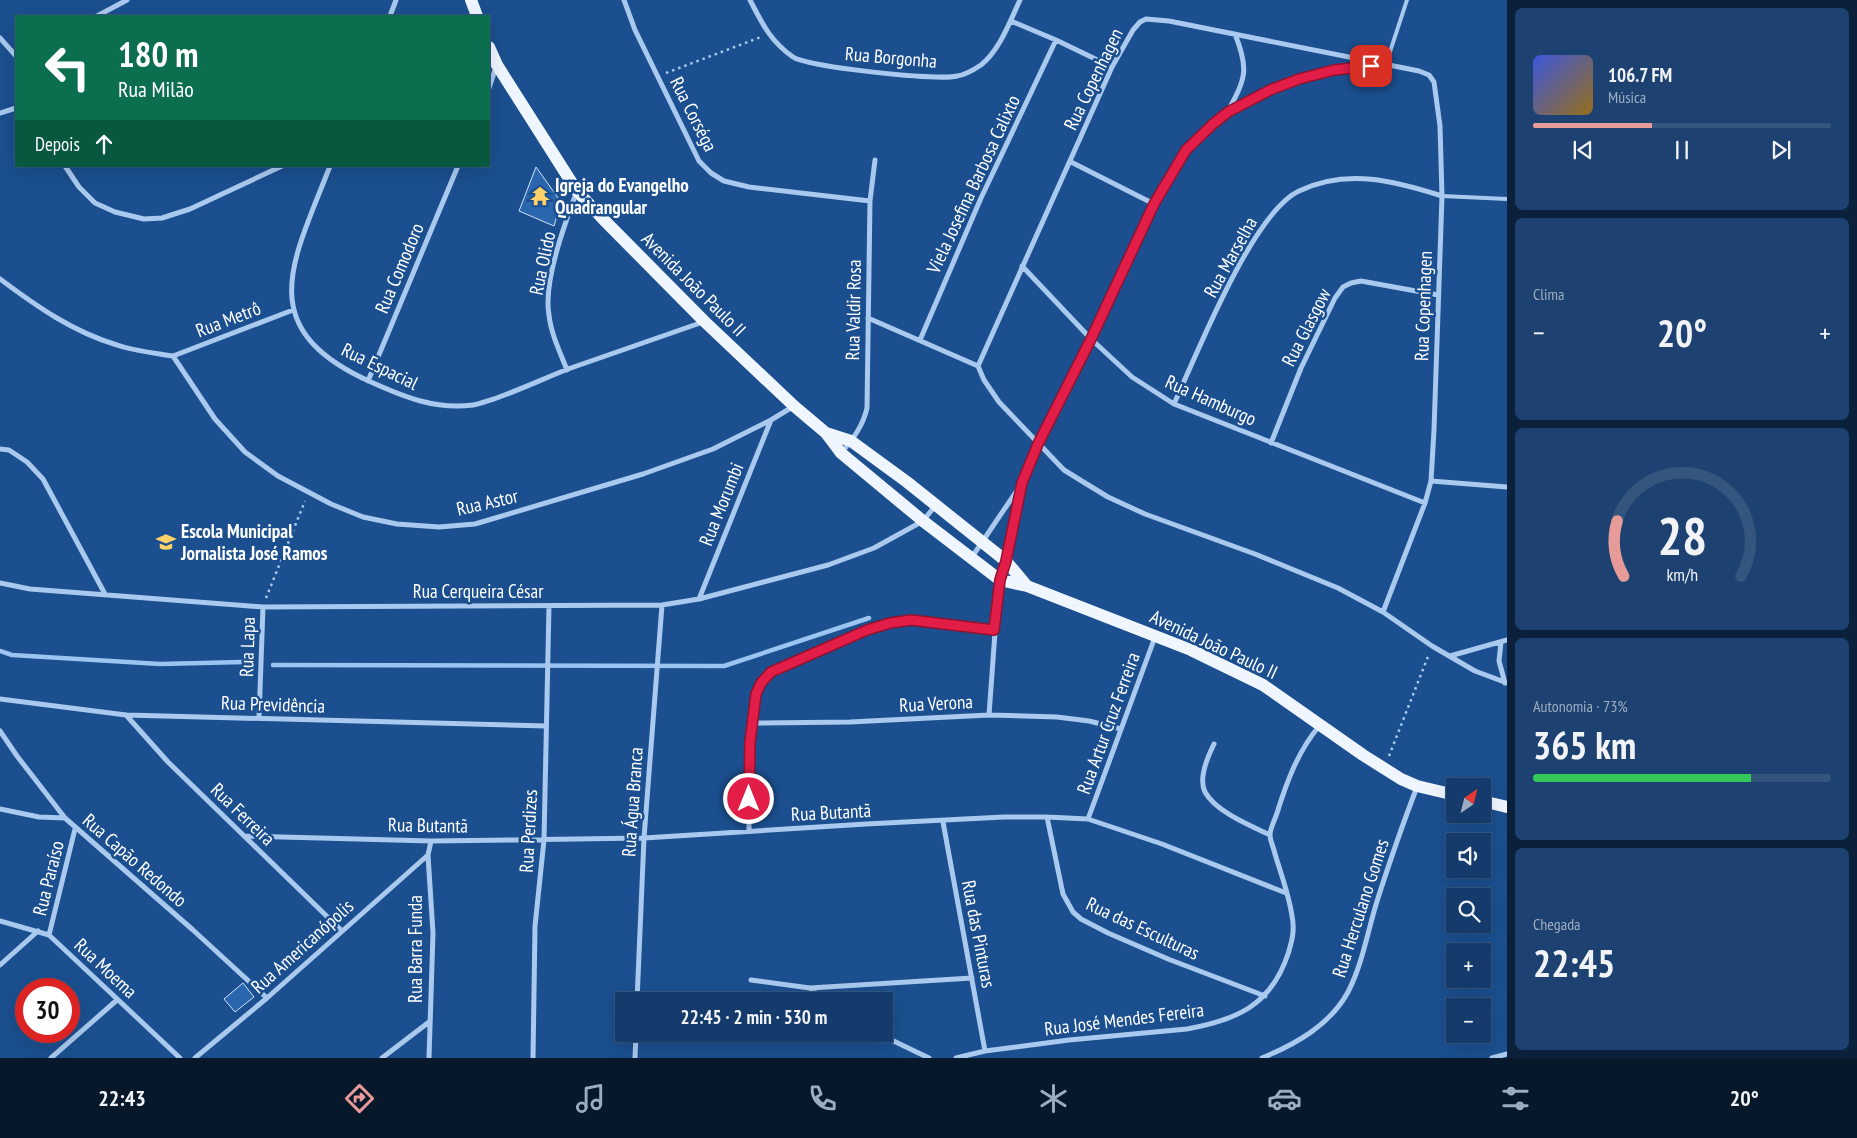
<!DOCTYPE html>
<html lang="pt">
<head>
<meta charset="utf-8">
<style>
  body { margin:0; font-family:"PT Sans Narrow",sans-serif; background:#1d4271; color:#f1f3f6; height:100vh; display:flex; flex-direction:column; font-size:19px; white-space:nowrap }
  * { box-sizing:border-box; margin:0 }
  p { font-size:16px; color:#9dadc1 }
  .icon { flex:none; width:28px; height:28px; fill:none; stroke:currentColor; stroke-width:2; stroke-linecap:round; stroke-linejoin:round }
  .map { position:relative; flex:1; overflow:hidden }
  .details { display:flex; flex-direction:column; gap:8px; padding:8px; background:#0b203b; width:350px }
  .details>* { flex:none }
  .guide { position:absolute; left:15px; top:15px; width:475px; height:152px; border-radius:0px; box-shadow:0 5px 20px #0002,0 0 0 1px #33557e; background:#0b6e4f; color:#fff; overflow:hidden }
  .needle { width:32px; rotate:35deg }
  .controls { position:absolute; left:1446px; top:778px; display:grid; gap:10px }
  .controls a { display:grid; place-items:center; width:45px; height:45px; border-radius:0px; background:#143b6b; box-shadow:0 5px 20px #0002,0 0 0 1px #33557e; font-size:25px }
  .speed { position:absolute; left:15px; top:978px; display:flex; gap:10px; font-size:25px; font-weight:700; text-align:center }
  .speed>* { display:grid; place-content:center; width:65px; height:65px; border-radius:50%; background:#143b6b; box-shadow:0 5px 20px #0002,0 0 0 1px #33557e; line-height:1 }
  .speed .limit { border:8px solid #d22; background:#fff; color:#111 }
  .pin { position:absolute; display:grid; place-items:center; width:42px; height:42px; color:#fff; margin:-21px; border-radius:10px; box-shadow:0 2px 8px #0006 }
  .me { position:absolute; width:55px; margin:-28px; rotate:0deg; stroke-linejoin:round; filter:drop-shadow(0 0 4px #0008) }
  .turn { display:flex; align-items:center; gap:18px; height:105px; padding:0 20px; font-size:22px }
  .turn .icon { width:65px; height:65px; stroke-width:2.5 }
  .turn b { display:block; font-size:35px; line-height:42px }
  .then { display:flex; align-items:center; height:48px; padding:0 20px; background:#0003; gap:10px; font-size:19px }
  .big { font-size:38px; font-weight:600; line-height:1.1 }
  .details .widget { flex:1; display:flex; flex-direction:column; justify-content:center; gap:8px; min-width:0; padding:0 18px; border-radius:8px; background:#1d4271 }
  .details .dial { align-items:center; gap:0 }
  .dial svg { height:130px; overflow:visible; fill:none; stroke:#33557e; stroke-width:7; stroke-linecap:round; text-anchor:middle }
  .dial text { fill:#f1f3f6; stroke:none }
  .song { display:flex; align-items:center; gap:15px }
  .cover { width:60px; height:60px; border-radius:8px; background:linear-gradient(135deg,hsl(230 70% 55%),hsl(40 70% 35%)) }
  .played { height:5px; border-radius:2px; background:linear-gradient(90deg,#e69b98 40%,#33557e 40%) }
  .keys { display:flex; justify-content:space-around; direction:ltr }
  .heat { display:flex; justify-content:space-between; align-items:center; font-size:28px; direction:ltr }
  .charge { height:8px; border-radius:4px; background:linear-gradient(90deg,#34c759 73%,#33557e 0) }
  .trip { position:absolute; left:615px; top:992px; width:278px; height:50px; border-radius:0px; background:#143b6b; box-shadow:0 5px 20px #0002,0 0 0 1px #33557e; font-weight:600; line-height:50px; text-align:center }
  .dock { display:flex; height:80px; justify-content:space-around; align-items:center; background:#08182b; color:#9dadc1 }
  .dock .icon { width:35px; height:35px }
  .dock .selected { color:#e69b98 }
  .dock b { font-size:22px; color:#f1f3f6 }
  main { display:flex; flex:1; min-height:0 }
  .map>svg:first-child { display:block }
</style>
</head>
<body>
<main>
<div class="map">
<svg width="1507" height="1058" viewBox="0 0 1507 1058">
  <rect width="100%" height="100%" fill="#1b4f8f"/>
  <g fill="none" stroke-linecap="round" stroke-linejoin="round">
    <path stroke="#9cc4f0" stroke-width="4.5" d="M0,651L12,655L160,664L243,662
      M273,665L724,666L869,618"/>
  </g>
  <path fill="#2a66ad" stroke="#cfe3fa" d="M536,167L561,202L554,226L519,211Z
    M243,983L254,997L235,1012L224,999Z"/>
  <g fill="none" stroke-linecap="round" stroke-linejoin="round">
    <path stroke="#a9c9ee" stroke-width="2.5" stroke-dasharray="2.5 4" stroke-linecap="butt" d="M666,73L761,37
      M266,598L305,501
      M1389,756L1429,654"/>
    <path stroke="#a9c9ee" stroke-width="4" d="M1386,64L1407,0
      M1442,196L1507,199"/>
    <path stroke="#a9c9ee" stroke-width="5" d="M624,0L635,30L699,161L711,173L724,181L749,187L870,201
      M750,0C762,23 770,41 793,57C808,67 938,81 957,76C965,75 975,69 981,65C1000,50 1010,21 1020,0
      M97,16L127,0
      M390,16L396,0
      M1011,21L1056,40L1112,67
      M0,38L16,56
      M489,88L496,67
      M1228,111C1246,78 1249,69 1235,34
      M0,113L16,108
      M1071,162L1154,204
      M65,166L79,187L95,203L115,212L144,219L162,218L190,209L282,166
      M330,166C293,262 251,328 371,382C404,397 436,410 473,405C480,404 487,401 494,399C519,390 543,379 568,369C613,353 658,338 703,322
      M1022,266L1091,339L1132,377L1174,404L1425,503
      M0,279C36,306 73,332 117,345C134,351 155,353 173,356
      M868,318L978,366
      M920,340L981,198L1056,40
      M173,356L215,419L245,452L278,476L331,504L363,517L397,524L439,527L475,524L643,474L713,449L771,420L794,406
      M173,356L293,310
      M567,370C560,352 551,334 549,315C543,282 565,223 577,191
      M368,381L458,166
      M1174,404C1197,354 1252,213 1299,191C1347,168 1395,181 1442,196
      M1271,443L1301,368L1335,298L1343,287L1351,283L1361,281L1438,295
      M0,449L9,450L27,462L43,479L105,594
      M841,453C853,439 863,426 867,408L870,201L875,160
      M1431,481L1507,487
      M972,557L1022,483L1039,444L1091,339L1154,204L1186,150L1213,124L1228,112L1270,90L1299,79L1333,69L1378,65
      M0,583L30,589L263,607L662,605L699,599L828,565L874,548L923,521L935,506
      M699,599L771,420
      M1383,612L1425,503L1431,481L1434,430L1442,196L1440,126L1434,82L1429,75L1419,71L1169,21L1146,19L1140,22L1133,30L1112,67L978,366L984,380L999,402L1064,470L1085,483L1108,497L1145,514L1255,554L1338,588L1383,612L1432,646L1475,671L1507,683
      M1501,642L1499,661L1505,683
      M1450,656L1507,640
      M0,699L126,715L546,726
      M126,715L168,762L342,931
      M989,715L997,605L1000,580L1006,561L1022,486
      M259,718L263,607
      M752,723L850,722L989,715L1057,717L1089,721L1121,729
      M0,731L17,756L65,818L193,930L267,998
      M1214,744C1208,756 1198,778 1205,792C1216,812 1251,826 1270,835
      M0,809L39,817L65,818
      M1047,817L1063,894L1073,912L1081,919L1108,933L1168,959L1265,996
      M1088,819L1155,637
      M943,822L985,1051
      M749,831V767L756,694L761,683L771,672L867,630L890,623L911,620L933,621L994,630
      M245,836L431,841L644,838L866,824L1004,817H1047L1088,819L1162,844L1286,893
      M0,921L49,935L180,1058
      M49,935L75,829
      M0,965L38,931
      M751,980L810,988L972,978
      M810,988L824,1001
      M637,1001L644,838L662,605
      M879,1034L929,1058
      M51,1058L117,1000
      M195,1058L267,998L428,855
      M382,1058L429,1022
      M429,1058L433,933L428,855L431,841
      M533,1058L535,926L544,840L549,606
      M635,1058L636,1034
      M956,1058L985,1051L1069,1040L1187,1029C1237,1020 1271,1005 1288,954C1292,941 1295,930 1292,916C1289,895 1281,874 1275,854C1274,848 1270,841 1270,835C1270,828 1275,820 1277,813C1287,781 1298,751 1320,725
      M1262,1058C1296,1044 1330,1025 1348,992C1363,963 1368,929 1378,898C1390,861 1403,823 1417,787
      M1492,1058L1507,1054"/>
    <path stroke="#f0f6ff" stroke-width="12" d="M471,0L477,16
      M489,47L497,65L577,191L603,219L704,321L794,406L826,433L841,453L923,521L1000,580L1027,586L1191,650L1263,685L1363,755L1401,779L1417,786L1455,795
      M826,433L851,441L907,482L1006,561L1027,586
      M1482,801L1507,807"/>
  </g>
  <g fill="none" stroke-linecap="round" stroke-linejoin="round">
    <defs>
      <path id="route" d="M749,799L750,742L756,694L761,683L771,672L867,630L890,623L911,620L994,630L1000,580L1006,561L1022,483L1038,444L1091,339L1154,204L1186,150L1213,124L1228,112L1270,90L1299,79L1334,70L1371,66"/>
    </defs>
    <use href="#route" stroke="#92132f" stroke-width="12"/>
    <use href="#route" stroke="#e11d48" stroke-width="9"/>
  </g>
  <defs>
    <symbol id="temple-bare" viewBox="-9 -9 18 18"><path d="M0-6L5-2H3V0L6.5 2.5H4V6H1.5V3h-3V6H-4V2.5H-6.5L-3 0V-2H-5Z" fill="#ffd166" stroke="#1b4f8f" stroke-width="2.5" paint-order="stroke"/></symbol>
    <symbol id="school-bare" viewBox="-9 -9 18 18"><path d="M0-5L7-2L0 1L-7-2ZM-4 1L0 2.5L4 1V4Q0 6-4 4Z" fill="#ffd166" stroke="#1b4f8f" stroke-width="2.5" paint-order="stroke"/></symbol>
  </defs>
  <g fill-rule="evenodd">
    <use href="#temple-bare" x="526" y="182" width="28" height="28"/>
    <use href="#school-bare" x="152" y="528" width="28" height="28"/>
  </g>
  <g text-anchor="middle" stroke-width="5" stroke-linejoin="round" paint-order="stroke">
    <g font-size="19" fill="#fff" stroke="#1b4f8f">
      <text transform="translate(891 57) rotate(5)" y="7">Rua Borgonha</text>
      <text transform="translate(1093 79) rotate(-64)" y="7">Rua Copenhagen</text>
      <text transform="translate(694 114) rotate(63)" y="7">Rua Corséga</text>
      <text transform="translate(973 184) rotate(-65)" y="7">Viela Josefina Barbosa Calixto</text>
      <text transform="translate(1230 257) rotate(-61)" y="7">Rua Marselha</text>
      <text transform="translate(542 263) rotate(-78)" y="7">Rua Olido</text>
      <text transform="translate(399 268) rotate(-67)" y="7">Rua Comodoro</text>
      <text transform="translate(694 284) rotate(45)" y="7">Avenida João Paulo II</text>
      <text transform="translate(1423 306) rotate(-88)" y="7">Rua Copenhagen</text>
      <text transform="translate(853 310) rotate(-89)" y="7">Rua Valdir Rosa</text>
      <text transform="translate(228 319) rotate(-21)" y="7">Rua Metrô</text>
      <text transform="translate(1306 327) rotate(-63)" y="7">Rua Glasgow</text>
      <text transform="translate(380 366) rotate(26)" y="7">Rua Espacial</text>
      <text transform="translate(1211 400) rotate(24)" y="7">Rua Hamburgo</text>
      <text transform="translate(487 502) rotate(-13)" y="7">Rua Astor</text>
      <text transform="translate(721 504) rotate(-68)" y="7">Rua Morumbi</text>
      <text x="478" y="598">Rua Cerqueira César</text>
      <text transform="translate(1214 644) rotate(25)" y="7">Avenida João Paulo II</text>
      <text transform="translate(247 647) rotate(-88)" y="7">Rua Lapa</text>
      <text transform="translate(936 703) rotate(-3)" y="7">Rua Verona</text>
      <text transform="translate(273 704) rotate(2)" y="7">Rua Previdência</text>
      <text transform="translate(1108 723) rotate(-70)" y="7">Rua Artur Cruz Ferreira</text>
      <text transform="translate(632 802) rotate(-86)" y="7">Rua Água Branca</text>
      <text transform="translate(831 812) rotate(-3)" y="7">Rua Butantã</text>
      <text transform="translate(243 814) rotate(44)" y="7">Rua Ferreira</text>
      <text transform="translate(428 825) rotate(1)" y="7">Rua Butantã</text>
      <text transform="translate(528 831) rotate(-87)" y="7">Rua Perdizes</text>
      <text transform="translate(135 860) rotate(41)" y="7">Rua Capão Redondo</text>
      <text transform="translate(48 878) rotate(-76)" y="7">Rua Paraíso</text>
      <text transform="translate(1360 908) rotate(-72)" y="7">Rua Herculano Gomes</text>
      <text transform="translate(1143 928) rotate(25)" y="7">Rua das Esculturas</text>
      <text transform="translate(979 934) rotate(79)" y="7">Rua das Pinturas</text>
      <text transform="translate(302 946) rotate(-42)" y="7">Rua Americanópolis</text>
      <text transform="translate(415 949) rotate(-90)" y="7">Rua Barra Funda</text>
      <text transform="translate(106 968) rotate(43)" y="7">Rua Moema</text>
      <text transform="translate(1124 1019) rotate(-7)" y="7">Rua José Mendes Fereira</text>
    </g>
    <g font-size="19" font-weight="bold" fill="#fff" stroke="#1b4f8f" text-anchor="start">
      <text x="555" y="192">Igreja do Evangelho<tspan x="555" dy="22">Quadrangular</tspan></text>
      <text x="181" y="538">Escola Municipal<tspan x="181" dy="22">Jornalista José Ramos</tspan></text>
    </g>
  </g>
</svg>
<div class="controls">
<a><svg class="needle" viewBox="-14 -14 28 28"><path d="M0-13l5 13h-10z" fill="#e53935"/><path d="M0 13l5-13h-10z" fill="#9dadc1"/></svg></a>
<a><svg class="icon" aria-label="sound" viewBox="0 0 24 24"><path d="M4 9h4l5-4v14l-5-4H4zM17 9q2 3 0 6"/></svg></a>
<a><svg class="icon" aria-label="search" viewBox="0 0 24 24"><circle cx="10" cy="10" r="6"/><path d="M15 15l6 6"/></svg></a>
<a>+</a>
<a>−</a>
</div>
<div class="speed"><div class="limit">30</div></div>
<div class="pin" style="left:1371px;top:66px;background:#d93025"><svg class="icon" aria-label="arrive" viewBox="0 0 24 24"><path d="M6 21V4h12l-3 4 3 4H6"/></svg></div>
<svg class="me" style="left:749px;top:799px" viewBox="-20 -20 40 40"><circle r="17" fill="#e11d48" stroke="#fff" stroke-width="3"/><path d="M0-11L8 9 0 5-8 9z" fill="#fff"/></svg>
<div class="trip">22:45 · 2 min · 530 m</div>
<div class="guide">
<div class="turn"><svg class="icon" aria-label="left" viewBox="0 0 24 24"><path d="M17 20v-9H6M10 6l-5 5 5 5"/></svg><div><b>180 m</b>Rua Milão</div></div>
<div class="then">Depois<svg class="icon" aria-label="ahead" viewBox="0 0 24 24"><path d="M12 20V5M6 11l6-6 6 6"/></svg></div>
</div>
</div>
<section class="details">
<div class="widget">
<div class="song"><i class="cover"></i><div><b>106.7 FM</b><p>Música</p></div></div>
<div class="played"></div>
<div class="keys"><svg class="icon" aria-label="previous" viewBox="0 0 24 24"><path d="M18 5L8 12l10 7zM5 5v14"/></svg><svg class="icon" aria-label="pause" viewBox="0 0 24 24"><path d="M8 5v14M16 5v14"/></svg><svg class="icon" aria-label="next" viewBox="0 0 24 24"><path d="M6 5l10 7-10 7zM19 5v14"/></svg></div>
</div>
<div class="widget"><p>Clima</p>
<div class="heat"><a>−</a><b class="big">20°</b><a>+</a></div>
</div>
<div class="widget dial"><svg viewBox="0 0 100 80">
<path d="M14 69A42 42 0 1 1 86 69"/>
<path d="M14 69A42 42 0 0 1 10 35" stroke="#e69b98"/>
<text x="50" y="56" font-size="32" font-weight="700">28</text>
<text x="50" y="72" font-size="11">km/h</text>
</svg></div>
<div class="widget"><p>Autonomia · 73%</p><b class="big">365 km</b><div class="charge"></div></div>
<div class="widget"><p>Chegada</p><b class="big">22:45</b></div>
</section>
</main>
<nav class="dock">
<b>22:43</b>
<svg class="icon selected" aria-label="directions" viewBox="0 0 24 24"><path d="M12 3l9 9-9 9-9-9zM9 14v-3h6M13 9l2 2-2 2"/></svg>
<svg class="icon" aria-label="music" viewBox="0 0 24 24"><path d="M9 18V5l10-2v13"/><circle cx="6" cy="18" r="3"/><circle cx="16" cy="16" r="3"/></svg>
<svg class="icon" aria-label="phone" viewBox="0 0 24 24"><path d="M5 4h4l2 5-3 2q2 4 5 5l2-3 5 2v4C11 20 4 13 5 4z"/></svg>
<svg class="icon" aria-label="climate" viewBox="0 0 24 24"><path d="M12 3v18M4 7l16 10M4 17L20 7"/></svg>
<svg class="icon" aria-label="car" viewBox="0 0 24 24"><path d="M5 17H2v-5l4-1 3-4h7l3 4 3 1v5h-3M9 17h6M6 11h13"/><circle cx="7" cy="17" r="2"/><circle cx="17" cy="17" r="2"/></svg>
<svg class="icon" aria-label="filters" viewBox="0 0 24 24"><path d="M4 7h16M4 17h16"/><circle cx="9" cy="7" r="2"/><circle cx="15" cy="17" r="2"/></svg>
<b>20°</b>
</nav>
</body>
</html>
